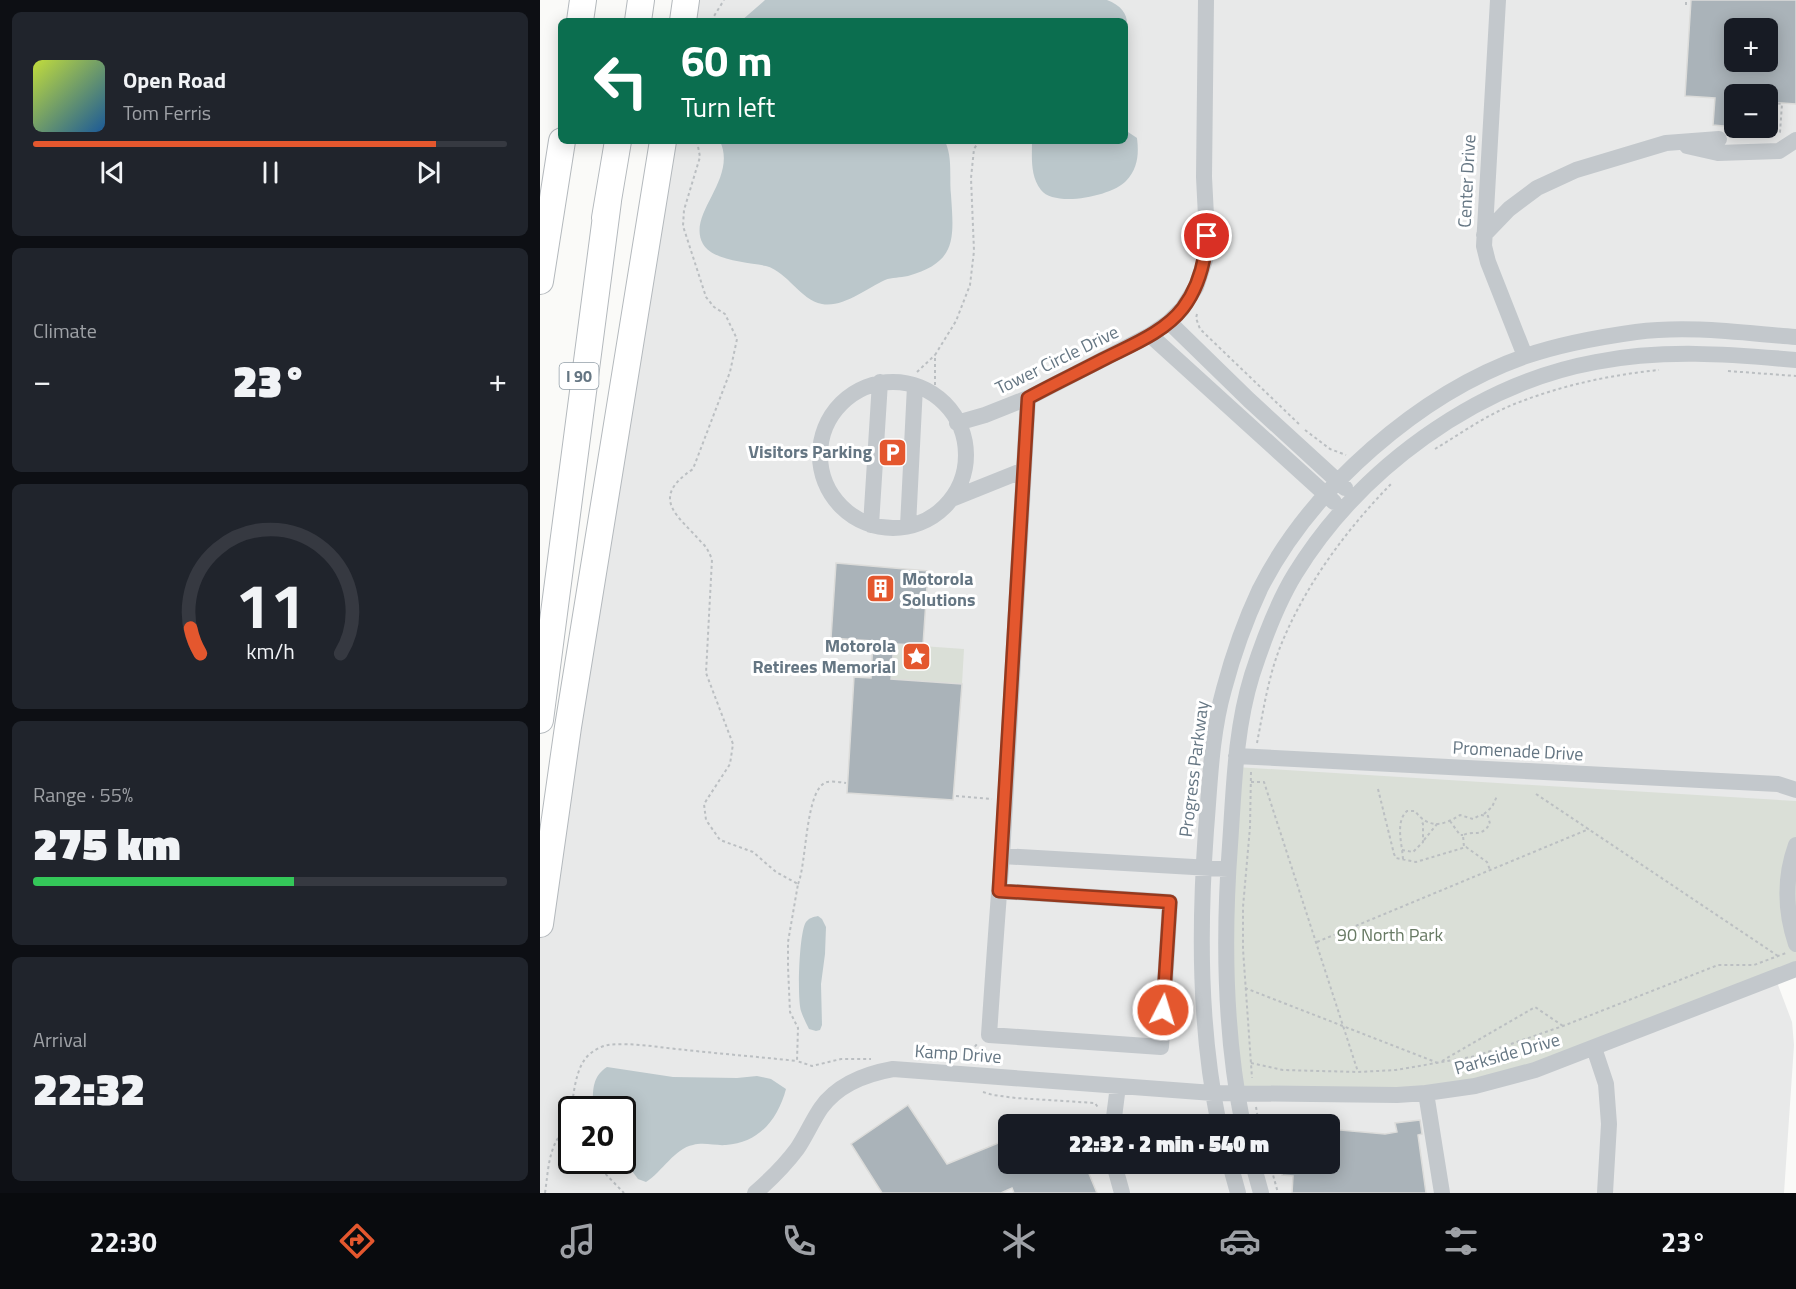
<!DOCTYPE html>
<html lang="en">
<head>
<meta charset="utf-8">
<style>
  body { margin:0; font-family:"Titillium Web",sans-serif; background:#20242c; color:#f1f3f6; height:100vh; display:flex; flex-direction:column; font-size:22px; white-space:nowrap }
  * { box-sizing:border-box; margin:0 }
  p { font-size:20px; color:#9ea1a6 }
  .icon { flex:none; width:33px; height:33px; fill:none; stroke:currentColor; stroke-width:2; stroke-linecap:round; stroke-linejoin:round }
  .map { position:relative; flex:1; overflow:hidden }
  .sheet { display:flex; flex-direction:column; gap:12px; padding:12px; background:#0d0f14; width:540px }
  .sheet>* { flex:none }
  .guide { position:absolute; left:18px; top:18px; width:570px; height:126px; border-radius:9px; box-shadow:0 3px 15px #0003; background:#0b6e4f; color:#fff; overflow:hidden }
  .controls { position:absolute; left:1184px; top:18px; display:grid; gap:12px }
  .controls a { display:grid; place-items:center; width:54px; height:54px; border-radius:9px; background:#171b24; box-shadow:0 3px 15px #0003; font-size:30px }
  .speed { position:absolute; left:18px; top:1096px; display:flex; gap:12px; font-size:30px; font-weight:700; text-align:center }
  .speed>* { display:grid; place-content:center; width:78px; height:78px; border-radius:50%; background:#171b24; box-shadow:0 3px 15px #0003; line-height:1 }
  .speed .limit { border:3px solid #111; border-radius:9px; background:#fff; color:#111 }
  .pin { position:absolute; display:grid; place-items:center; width:51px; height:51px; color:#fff; margin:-26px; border:3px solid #fff; border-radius:50%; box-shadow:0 2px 6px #0007 }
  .me { position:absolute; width:66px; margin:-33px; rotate:5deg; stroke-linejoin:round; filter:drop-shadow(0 0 4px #0008) }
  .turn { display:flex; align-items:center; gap:21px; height:126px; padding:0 24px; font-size:27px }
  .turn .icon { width:78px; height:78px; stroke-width:2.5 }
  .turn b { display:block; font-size:42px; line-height:51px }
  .big { font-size:45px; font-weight:800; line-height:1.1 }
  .sheet .widget { flex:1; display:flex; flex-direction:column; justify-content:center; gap:9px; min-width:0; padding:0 21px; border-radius:9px; background:#20242c }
  .sheet .dial { align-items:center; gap:0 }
  .dial svg { height:156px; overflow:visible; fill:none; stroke:#363941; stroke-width:7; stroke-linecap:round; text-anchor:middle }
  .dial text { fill:#f1f3f6; stroke:none }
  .song { display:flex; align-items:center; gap:18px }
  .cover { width:72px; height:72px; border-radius:9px; background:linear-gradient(135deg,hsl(70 70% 55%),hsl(210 70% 35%)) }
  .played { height:6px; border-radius:3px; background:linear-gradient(90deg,#e4572e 85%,#363941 85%) }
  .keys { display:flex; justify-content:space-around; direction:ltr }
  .heat { display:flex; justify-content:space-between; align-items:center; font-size:33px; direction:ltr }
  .charge { height:9px; border-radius:4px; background:linear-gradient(90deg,#34c759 55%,#363941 0) }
  .trip { position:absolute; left:458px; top:1114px; width:342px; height:60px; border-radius:9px; background:#171b24; box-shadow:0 3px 15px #0003; font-weight:800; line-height:60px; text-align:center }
  .menu { display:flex; height:96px; justify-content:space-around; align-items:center; background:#090b0e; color:#9ea1a6 }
  .menu .icon { width:42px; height:42px }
  .menu .on { color:#e4572e }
  .menu b { font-size:27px; color:#f1f3f6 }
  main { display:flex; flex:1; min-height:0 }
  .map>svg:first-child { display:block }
</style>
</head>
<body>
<main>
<section class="sheet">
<div class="widget">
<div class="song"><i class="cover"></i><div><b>Open Road</b><p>Tom Ferris</p></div></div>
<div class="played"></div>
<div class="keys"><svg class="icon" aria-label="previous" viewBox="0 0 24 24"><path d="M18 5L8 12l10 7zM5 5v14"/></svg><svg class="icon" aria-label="pause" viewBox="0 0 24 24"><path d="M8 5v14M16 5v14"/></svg><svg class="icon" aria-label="next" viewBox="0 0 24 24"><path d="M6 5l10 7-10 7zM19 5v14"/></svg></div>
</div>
<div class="widget"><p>Climate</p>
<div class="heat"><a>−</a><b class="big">23°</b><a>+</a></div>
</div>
<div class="widget dial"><svg viewBox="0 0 100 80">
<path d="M14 69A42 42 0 1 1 86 69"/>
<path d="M14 69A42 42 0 0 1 9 56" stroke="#e4572e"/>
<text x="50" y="56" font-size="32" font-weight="700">11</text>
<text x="50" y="72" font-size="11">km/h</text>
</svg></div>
<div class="widget"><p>Range · 55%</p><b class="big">275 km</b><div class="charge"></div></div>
<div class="widget"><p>Arrival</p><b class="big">22:32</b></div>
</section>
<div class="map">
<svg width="1256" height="1193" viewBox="0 0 1256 1193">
  <rect width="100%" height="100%" fill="#fafaf8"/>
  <path fill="#e8e9e9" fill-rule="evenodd" d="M142,0H1256V969L1235,977L1252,1022L1254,1045L1244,1193H0V862L118,141H585V21H138ZM1194,28H1227V62H1194ZM1194,94H1227V128H1194ZM32,1110H82V1161H32ZM468,1125H789V1164H468Z"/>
  <path fill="#dadfd7" d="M354,644L424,649L422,684L351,679Z
    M695,767L1256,801V969L935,1086L696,1094L692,1053Z"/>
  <path fill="#bbc7cb" d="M225,0H567C585,7 591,19 585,37V21H201Z
    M585,130L597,138C599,154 598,168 586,181C572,196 515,208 501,190C490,176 492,157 492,141H585Z
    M180,141H405C413,159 409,176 411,195C414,239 417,262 368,276C360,278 352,277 345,280C327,288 303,308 282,304C260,300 248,272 226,266C208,262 173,261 163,244C146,214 198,180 180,141Z
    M278,916L282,919L286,927L285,954L281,984L282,1025L280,1030L276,1031L269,1029C266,1023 263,1017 261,1011C257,999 259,932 266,922C269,918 273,917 278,916Z
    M67,1067L133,1077L197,1078L217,1076L231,1079L246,1089C238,1119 219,1143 186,1145C176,1146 164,1142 153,1145C135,1148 122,1172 106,1182L98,1179L83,1159L82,1110H53C53,1093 51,1077 67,1067Z"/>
  <path fill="#aab3b9" stroke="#dcdcda" stroke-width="1.5" fill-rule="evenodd" d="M1151,0H1256V104L1227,102V94H1194V127L1173,125L1175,98L1145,96ZM1194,28H1227V62H1194Z
    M296,563L388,571L383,645L354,644L351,679L422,684L413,800L307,793L314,677L331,678L333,641L291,638Z
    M368,1105L407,1164L468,1139V1164H545L557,1193H474L472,1188L461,1193H342L311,1144Z
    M880,1120L882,1134L878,1135L886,1193H752L753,1176L742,1175L744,1164H789V1129L845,1134L857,1132L855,1123Z"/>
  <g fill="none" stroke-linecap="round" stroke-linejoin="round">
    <defs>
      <path id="highway" d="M40,21L43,0
        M98,21L101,0
        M143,21L146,0
        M65,218L78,141
        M0,281L22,141
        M0,720L68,201
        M0,924L28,727L123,141"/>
    </defs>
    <use href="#highway" stroke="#b4b9bd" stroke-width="28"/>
    <path stroke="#bbbfc2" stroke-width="2" stroke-dasharray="3 3" stroke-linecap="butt" d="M1146,5V0
      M171,21L184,0
      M1192,133L1202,130L1240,132L1242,104L1233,103
      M157,141L160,157L144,210L143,226L166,297L174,307L185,314L197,339L190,372L153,469C108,499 139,516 162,543C167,547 169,553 172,559L166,673L193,744L190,764L164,804L166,820L180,840L213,852L236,872L258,884L248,942V967L250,1012L258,1028L257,1061L272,1066L301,1059H331
      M657,314L656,318L660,329L761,426
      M1188,371L1256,376
      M377,372L395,355
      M395,397V355L416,321L430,285L434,251L431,178L434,149L439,141
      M765,430L790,449L806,455
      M895,449C920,434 945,416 972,405C1019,386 1069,375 1119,370
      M717,743C723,712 728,679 739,650C763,588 805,531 851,484
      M711,772L710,827L703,907V949L712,1078
      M711,782H724L818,1072
      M838,789L854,854L856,858L876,862L926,847L947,862L950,870
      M996,794L1238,956
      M416,796L452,799
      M944,814L952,807L957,796
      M910,821L920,835H923
      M884,840L897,824
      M862,850L873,852L883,842V824L881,820
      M863,859C862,843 855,822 867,811H875C888,829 903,826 920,815L933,819L940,815L948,816L950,824C940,838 936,830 923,835L924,847
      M258,884C267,863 265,788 287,782C292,781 300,782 306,783
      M777,942L1049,829
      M705,988L898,1063
      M422,1059L428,1055L437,1044
      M902,1061L995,1007L1023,1026
      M711,1063L743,1070L818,1072L856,1070L936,1056L1023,1026L1178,965H1214L1246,953
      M443,1092L453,1095L476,1098L555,1103L559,1109
      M716,1107L719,1125
      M32,1120L30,1117C34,1097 34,1066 51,1053C56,1049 62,1046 68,1045C92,1042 122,1048 146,1050C183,1054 220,1057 257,1061
      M53,1161L84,1193
      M730,1164L738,1193
      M5,1193C9,1166 8,1141 32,1123"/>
    <path stroke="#c3c8cc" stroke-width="16" d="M958,0L944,246L948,262L985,356
      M1147,146L1178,153L1239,151L1256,140
      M944,235L969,209L997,188L1036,170L1126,143L1179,139
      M629,322L709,400L805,488
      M610,335L794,502
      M280 455a73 73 0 1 1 146 0a73 73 0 1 1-146 0Z
      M417,423L445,415L488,398L610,335L629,322L642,309L656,287L665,260L667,236L664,177L666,0
      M414,498L484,470
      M331,525L340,382
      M368,526L375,386
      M696,756L1238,784L1256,790
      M1256,845C1244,878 1245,911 1256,944
      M462,856L688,869
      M459,891L630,902L621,1047L449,1035C453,976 457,916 462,856L488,398
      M1054,1048L1066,1084L1069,1124L1065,1193
      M886,1093L902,1193
      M573,1125L578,1086
      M679,1125C659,1027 659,929 666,830C670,783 671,735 684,689C693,655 705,621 720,589C771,488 880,393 986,356C1021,344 1060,337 1096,332C1149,325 1203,333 1256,337
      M703,1125C684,1032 683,939 690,845C694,788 695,730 712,675C723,641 736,605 755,574C819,470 935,384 1056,362C1122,349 1189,354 1256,360
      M574,1164L582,1193
      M690,1164L698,1193
      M713,1164L721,1193
      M215,1193C230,1180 245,1165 257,1149C266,1136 272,1121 281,1108C298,1084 325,1074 353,1069L673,1093L857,1095L886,1093L935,1086L995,1070L1256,969"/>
    <use href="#highway" stroke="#fff" stroke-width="26"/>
  </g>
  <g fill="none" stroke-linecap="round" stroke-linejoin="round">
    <defs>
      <path id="route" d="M623,1010L630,902L459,891L488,398C512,385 537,373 562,360C589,346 624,333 643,308C659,287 665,262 667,236"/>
    </defs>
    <use href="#route" stroke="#94391e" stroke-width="15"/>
    <use href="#route" stroke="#e4572e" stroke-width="10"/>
  </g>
  <defs>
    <symbol id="parking-square" viewBox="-11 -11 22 22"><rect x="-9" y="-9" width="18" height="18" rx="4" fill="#e4572e" stroke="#fff"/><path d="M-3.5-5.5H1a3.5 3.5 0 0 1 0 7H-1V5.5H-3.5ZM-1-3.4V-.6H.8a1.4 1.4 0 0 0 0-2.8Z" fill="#fff"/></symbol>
    <symbol id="building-square" viewBox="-11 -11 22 22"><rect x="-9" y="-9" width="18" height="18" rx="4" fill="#e4572e" stroke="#fff"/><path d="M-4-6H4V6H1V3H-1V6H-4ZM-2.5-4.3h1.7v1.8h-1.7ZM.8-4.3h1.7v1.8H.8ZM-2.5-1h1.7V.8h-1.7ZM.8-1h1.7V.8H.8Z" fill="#fff"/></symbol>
    <symbol id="sight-square" viewBox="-11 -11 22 22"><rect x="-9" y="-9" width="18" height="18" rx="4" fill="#e4572e" stroke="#fff"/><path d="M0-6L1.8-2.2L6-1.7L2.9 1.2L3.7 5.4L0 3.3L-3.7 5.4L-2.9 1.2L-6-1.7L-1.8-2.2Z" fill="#fff"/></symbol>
  </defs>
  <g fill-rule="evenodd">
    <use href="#parking-square" x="336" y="436" width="33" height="33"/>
    <use href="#building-square" x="324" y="572" width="33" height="33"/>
    <use href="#sight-square" x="360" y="640" width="33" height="33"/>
  </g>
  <g text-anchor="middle" stroke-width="6" stroke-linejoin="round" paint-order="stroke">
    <rect fill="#fff" stroke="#939fa8" stroke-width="1.5" x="19.5" y="363" width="39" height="26" rx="4.5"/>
    <g font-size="16" font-weight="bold" fill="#657683">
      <text x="39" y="382">I 90</text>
    </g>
    <g font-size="18" fill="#657683" stroke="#fff">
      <text transform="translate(927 181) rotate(-87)" y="6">Center Drive</text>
      <text transform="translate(517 360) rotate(-26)" y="6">Tower Circle Drive</text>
      <text transform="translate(978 751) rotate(3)" y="6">Promenade Drive</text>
      <text transform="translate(654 769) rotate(-83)" y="6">Progress Parkway</text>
      <text transform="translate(418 1054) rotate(4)" y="6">Kamp Drive</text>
      <text transform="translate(967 1054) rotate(-16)" y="6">Parkside Drive</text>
    </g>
    <g font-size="18" font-weight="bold" fill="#657683" stroke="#fff" text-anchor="end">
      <text x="332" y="458">Visitors Parking</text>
      <text x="362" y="585" text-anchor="start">Motorola<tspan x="362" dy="21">Solutions</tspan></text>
      <text x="356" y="652">Motorola<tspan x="356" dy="21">Retirees Memorial</tspan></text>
    </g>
    <g font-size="18" fill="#687a64" stroke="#fff">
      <text x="850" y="941">90 North Park</text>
    </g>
  </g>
</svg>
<div class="controls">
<a>+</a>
<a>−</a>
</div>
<div class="speed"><div class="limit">20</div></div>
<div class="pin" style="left:667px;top:236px;background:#d93025"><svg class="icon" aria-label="arrive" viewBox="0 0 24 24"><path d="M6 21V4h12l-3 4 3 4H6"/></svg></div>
<svg class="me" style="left:623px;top:1010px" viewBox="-20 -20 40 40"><circle r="17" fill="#e4572e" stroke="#fff" stroke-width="3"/><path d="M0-11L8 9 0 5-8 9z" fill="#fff"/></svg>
<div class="trip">22:32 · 2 min · 540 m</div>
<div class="guide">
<div class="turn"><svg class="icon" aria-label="left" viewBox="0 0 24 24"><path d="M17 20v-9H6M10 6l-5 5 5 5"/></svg><div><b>60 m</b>Turn left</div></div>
</div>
</div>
</main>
<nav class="menu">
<b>22:30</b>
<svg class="icon on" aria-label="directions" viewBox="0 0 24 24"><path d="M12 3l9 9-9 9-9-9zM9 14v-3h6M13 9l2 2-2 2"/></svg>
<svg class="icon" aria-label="music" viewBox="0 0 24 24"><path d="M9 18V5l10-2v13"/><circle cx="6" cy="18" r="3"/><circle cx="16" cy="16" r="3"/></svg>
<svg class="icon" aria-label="phone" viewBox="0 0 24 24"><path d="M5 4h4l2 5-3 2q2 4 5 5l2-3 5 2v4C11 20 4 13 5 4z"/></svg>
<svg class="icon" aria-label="climate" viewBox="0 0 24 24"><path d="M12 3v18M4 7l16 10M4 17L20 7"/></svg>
<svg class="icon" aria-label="car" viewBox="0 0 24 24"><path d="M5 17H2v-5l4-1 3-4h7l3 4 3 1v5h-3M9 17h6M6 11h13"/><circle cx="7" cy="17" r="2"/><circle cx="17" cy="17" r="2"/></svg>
<svg class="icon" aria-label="filters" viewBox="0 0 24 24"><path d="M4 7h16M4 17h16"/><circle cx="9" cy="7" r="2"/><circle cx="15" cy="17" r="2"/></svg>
<b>23°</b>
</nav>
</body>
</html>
